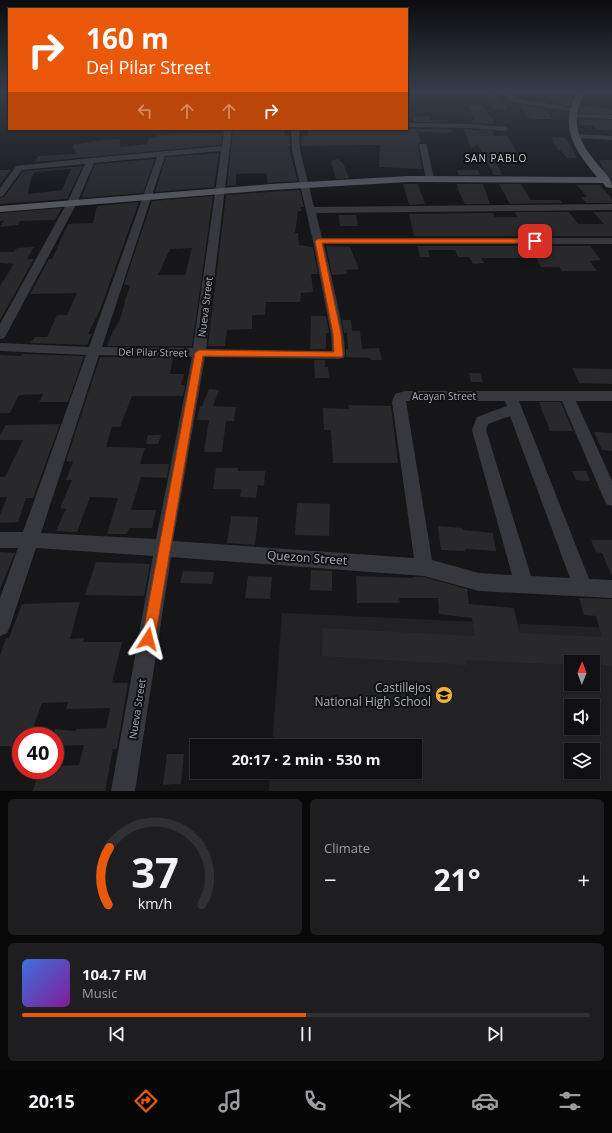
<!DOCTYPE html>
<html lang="en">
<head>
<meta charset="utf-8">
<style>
  body { margin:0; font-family:"Open Sans",sans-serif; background:#1e1e20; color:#f1f3f6; height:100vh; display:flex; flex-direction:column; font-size:15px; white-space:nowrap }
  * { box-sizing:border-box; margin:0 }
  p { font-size:13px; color:#9c9d9f }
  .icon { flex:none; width:22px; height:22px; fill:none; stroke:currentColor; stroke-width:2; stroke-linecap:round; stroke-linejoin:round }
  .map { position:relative; height:791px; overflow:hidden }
  .panel { display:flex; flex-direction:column; gap:8px; padding:8px; background:#09090a; flex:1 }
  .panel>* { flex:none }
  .guide { position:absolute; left:8px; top:8px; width:400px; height:122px; border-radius:0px; box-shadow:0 1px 3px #0004,0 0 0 1px #303032; background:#ea580c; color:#fff; overflow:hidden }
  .needle { width:26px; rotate:1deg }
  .buttons { position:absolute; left:564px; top:655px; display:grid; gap:8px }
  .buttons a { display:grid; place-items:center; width:36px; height:36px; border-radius:0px; background:#101012; box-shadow:0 1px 3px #0004,0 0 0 1px #303032; font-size:20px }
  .speed { position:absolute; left:12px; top:727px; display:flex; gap:8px; font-size:20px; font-weight:700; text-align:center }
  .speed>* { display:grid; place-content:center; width:52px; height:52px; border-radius:50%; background:#101012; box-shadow:0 1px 3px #0004,0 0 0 1px #303032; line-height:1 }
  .speed .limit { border:6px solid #d22; background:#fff; color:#111 }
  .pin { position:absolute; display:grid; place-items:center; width:34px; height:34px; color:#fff; margin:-17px; border-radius:8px; box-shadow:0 2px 6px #0006 }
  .me { position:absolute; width:44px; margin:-22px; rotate:9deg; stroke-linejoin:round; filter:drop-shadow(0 0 3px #0008) }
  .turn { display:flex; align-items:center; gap:14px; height:84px; padding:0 12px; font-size:18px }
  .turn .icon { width:52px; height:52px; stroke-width:2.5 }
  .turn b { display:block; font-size:28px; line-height:34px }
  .lanes { display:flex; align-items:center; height:38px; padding:0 12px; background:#0003; justify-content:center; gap:20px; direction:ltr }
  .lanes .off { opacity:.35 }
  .big { font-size:30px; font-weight:700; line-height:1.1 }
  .panel .tile { flex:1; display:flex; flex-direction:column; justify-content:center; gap:6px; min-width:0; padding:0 14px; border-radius:6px; background:#1e1e20 }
  .panel .dial { align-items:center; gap:0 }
  .dial svg { height:104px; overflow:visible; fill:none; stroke:#303032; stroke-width:7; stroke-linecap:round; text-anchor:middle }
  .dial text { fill:#f1f3f6; stroke:none }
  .song { display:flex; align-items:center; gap:12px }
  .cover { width:48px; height:48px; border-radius:6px; background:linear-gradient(135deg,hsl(220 70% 55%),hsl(290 70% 35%)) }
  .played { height:4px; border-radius:2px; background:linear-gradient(90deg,#ea580c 50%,#303032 50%) }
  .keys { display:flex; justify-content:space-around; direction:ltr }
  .heat { display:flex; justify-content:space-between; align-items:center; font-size:22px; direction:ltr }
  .panel .tiles { flex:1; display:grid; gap:8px; grid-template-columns:1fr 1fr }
  .tile:last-child { grid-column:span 2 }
  .trip { position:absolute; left:190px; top:739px; width:232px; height:40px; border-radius:0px; background:#101012; box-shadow:0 1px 3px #0004,0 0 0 1px #303032; font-weight:700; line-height:40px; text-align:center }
  .tab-bar { display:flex; height:64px; justify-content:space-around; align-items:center; background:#060607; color:#9c9d9f }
  .tab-bar .icon { width:28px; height:28px }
  .tab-bar .on { color:#ea580c }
  .tab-bar b { font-size:18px; color:#f1f3f6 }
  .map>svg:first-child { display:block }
</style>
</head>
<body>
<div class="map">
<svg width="612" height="791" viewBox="0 0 612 791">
  <rect width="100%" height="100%" fill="#161618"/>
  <path fill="#222225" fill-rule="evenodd" d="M282,613L612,628V791H269L270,772H415V746H272ZM571,662H593V684H571ZM571,706H593V728H571ZM571,750H593V772H571Z"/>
  <path fill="#29292c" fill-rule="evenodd" d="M542,91L561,93V91H574L570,106L555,103Z
    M483,94H496L507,109H493Z
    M468,105H481L493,119V124L473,123L472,120H474Z
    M520,105L543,108L553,119H530Z
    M581,106L607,108L612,110V114L579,113Z
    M429,116L431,120H447L448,122H414L412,117Z
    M579,119L612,120V130H598L593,125H580Z
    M233,129L284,130L285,136H290V146H288L298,181L268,183L266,173L236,174V185L227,186Z
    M416,129L421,142L419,143L418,146L422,169L379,167L380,145L301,146V136H307L309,130Z
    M417,129H451L453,133L419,132Z
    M464,129L493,131V136H508L518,156L493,155L502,175H494L478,145L471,148Z
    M206,133V134H222L221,145L35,162L38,156L76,154L73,145L100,140L120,139V147L147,144L149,138H155L157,135Z
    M551,137L566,138L577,158H567L560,150H558Z
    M219,153L214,187L155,192L166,157Z
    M155,159L143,193L81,198L95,164Z
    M338,159L343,163L349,178L336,179L331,161Z
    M599,160H612V180L603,169Z
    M83,166L67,199L0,204V198L4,197L23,171ZM71,169L62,190L28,194L31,179L34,172Z
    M0,170H11L0,185Z
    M457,170H478L480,175H459Z
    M403,184H418L425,204L409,205Z
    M457,184H483L490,204H465L457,188H458Z
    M499,184H521L531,200H560L563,203L510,204Z
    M577,185H600L612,199V203H586L581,197H587Z
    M300,190L304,207H301L302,211H298L295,233H298L299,245L313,247L318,274H311L313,292L301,293L300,302H266L265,315H252V329L227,330L225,346H208L226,195Z
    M213,196L192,346H107L113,331L119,322L125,303H124L130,286L124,284L152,201ZM192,248L185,275H158L170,249Z
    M139,202L100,310L88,334H92L87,345L30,343L35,337H47L57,315H67L77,293L30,294L49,259H52L68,224L93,223L97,206Z
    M62,208L55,220L20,221L18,225L0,227L4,220L0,221V213Z
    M515,212H569L578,224H604L593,212H612V236H414L409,214L493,213L495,217H517Z
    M339,215H356L358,226H340Z
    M326,246L350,247L359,269L346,270L347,274L332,275Z
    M417,246H590L601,260L590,261L597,271H562L559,267H541L536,258H481L484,263L473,264L469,257H458L455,250H428L430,257H420Z
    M34,247L27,259H34L0,320V286L14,264L0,263V252H14L17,248Z
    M311,316H326L329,333H326V349H310Z
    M342,320H351L352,331H360L362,349L379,348L382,360H371L370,358L346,357V349H348L347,333H344Z
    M23,354L84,356L68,402H39L43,394L19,395L10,413H0V355L21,356Z
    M100,357L173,358L170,374H184L181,385H185L183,396H132L120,427H112L106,447L145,448L140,464H169L167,478L141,477L131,510H156L152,528H129L127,534H107L118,498L90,497L77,532L56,531L66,509L60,508L72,480H66L73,462L66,461Z
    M314,360H325V367H328L329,378H315Z
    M572,368L612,369V384L579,383Z
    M469,373H480L483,382H471Z
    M209,389L219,390L213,406L236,407L234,421H226L222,452H204L209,420H197L200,406H202Z
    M539,402H561L573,431H550Z
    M348,405L391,406L398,463H333L331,430H324L323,408L349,409Z
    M60,424L33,498H26L18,522L0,523V515L7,497H0V477H5L23,440H0V435L6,425Z
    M594,432L612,433V451L602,450Z
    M148,435H161L158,444H146Z
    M216,468H238V471H265L264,486L258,485L256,498L240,497L241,489H213Z
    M572,471H586L590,481L576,480Z
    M297,503L330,504L329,536L295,535Z
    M231,516L258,517L255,545L227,543Z
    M438,526L462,528L463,530L493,533L496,551L465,549V551L441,550Z
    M591,540H612V576L602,553L596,552Z
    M0,552L15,553L0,589Z
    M96,562L150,564L144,596L85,595Z
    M311,570L332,571V591L310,590Z
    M183,571L214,572L212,584L180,583Z
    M248,576L272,577L270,599L245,598Z
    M356,576L413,578V577H424L467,589L469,604L514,608L519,633L602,637L596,616L584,615L579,598L612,599V666L593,664V662H571V665L466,660L467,665L322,656L323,628L475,636L472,618L439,614L438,598H399L400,603H357Z
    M80,602L70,639L84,638L83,642H122L112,683H128L117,749H113L105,791H33L39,770H55V766L79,765L84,745L55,746V729L76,731V729L106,728L110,708L66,709L68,702L42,703L30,736H21V747L0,746V655L6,638H9L22,604Z
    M167,754H184L181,784L163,785Z"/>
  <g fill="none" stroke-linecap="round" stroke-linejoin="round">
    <path fill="#37383d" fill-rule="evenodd" d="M497,91H504L518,99L574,108L577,110L574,112L514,102Z
      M572,114L612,115V119L570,117L569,116Z
      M407,123L470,124L505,127L509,129L505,131L470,128L407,127Z
      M224,129H232L206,349L332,351L331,334L313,241L292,150L291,129H299L300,150L314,207L612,204V210L316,213L322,238H612V244H324C327,261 350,348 344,358L339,359L205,357L173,541L414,558L392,402L395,394L405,391H612V401H576L612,481V506L606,504L604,499L562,401H519L589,579L612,580V598L479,591L424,576L171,557L135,791H111L153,556L36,548L10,626L7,633L0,636V598L18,548H0V532H23L86,355L0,351V343L89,347L157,157L94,163L77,203L6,335L4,338L0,339V324L67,203L85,164L22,170L3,196L0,197V188L16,166L91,158L222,146ZM221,151L193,348L102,347L165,156ZM99,355L192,357L156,539L41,533ZM406,401H505L507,406L477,417L472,430L512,575L479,573L432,560ZM510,416L570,578L531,576L486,430L488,424Z
      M574,134L612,136V140L577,138H574Z
      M420,144H426L427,146L434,179L433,181H427L426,179L419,146Z"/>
    <path fill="#53555c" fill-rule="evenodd" d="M577,91H585C569,123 578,142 600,167C606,174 612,178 612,188L606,187L603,183L408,182L271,190L0,212V206L271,184L408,176L597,177C573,148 559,127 577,91Z"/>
  </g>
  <linearGradient id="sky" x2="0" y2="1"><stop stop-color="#0c0c0d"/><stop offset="0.45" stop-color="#363c48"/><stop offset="1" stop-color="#363c48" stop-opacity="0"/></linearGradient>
  <rect width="612" height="202" fill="url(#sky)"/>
  <path fill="#ea580c" stroke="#983908" d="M318,239H535L538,241L535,243H322L341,334L343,355L342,357L203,356L155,639L153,644L148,646L144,644L142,639L195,353L199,350L334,352L333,334L315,241Z"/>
  <defs>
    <symbol id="school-disc" viewBox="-11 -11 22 22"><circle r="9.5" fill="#f2b134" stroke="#111113"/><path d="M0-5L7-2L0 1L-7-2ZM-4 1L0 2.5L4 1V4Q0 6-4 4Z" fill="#111"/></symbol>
  </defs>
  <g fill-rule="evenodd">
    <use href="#school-disc" x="434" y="685" width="20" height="20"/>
  </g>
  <g text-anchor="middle" stroke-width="4" stroke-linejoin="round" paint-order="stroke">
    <g font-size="10" letter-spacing="1" fill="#c9ccd4" stroke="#111113">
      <text x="496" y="162">SAN PABLO</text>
    </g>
    <g font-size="10" fill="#a8adb8" stroke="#111113">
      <text transform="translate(205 307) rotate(-83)" y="4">Nueva Street</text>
      <text transform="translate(153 352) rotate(1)" y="4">Del Pilar Street</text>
      <text x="444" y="400">Acayan Street</text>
      <text transform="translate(137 709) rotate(-81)" y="4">Nueva Street</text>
    </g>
    <g font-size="12" fill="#a8adb8" stroke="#111113">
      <text transform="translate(307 558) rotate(4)" y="4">Quezon Street</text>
    </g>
    <g font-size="12" fill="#a8adb8" stroke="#111113" text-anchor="end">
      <text x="431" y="692">Castillejos<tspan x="431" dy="14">National High School</tspan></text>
    </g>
  </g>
</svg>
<div class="buttons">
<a><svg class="needle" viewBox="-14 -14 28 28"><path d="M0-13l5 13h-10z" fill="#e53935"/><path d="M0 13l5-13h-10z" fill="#9c9d9f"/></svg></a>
<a><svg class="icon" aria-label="sound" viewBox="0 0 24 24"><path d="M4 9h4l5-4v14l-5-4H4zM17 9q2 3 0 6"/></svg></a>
<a><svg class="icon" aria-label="layers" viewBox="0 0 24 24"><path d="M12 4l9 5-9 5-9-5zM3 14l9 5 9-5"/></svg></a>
</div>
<div class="speed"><div class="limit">40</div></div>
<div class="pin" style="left:535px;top:241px;background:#d93025"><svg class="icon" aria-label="arrive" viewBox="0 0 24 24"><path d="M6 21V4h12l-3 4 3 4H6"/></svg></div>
<svg class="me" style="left:148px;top:639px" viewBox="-20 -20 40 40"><path d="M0-17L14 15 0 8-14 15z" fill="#ea580c" stroke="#fff" stroke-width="4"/></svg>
<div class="trip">20:17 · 2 min · 530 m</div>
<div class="guide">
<div class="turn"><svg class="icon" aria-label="right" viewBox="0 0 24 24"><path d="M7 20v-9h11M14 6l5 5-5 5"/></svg><div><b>160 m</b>Del Pilar Street</div></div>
<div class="lanes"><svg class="icon off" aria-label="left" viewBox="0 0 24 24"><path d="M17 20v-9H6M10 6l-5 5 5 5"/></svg><svg class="icon off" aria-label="ahead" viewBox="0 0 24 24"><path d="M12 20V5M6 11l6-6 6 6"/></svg><svg class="icon off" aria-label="ahead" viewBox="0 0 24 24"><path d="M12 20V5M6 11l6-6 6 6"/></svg><svg class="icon" aria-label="right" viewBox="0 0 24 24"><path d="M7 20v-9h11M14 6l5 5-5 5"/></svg></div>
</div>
</div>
<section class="panel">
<div class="tiles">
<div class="tile dial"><svg viewBox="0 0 100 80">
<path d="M14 69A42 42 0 1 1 86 69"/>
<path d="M14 69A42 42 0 0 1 15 25" stroke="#ea580c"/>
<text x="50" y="56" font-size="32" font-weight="700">37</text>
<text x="50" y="72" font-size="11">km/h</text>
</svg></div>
<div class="tile"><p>Climate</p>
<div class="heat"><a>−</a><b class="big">21°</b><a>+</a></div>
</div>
<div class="tile">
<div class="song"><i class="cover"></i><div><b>104.7 FM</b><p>Music</p></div></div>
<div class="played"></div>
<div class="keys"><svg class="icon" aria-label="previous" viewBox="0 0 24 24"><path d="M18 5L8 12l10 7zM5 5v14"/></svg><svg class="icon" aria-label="pause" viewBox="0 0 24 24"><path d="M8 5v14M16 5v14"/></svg><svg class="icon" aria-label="next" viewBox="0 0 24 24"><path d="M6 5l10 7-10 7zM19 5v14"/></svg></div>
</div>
</div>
</section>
<nav class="tab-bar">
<b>20:15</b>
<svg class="icon on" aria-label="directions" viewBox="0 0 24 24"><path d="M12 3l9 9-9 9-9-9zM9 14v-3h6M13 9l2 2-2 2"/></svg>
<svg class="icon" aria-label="music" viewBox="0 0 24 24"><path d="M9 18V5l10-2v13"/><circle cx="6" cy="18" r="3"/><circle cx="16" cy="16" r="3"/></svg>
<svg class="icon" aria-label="phone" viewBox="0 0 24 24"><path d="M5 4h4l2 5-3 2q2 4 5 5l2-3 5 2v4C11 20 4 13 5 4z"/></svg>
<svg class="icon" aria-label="climate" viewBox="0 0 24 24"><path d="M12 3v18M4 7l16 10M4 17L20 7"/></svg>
<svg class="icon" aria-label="car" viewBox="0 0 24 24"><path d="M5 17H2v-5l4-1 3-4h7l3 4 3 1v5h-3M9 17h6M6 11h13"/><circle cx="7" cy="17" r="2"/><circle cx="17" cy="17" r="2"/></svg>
<svg class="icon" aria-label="filters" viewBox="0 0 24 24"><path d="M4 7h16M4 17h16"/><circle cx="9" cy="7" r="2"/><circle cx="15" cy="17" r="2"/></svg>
</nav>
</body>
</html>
